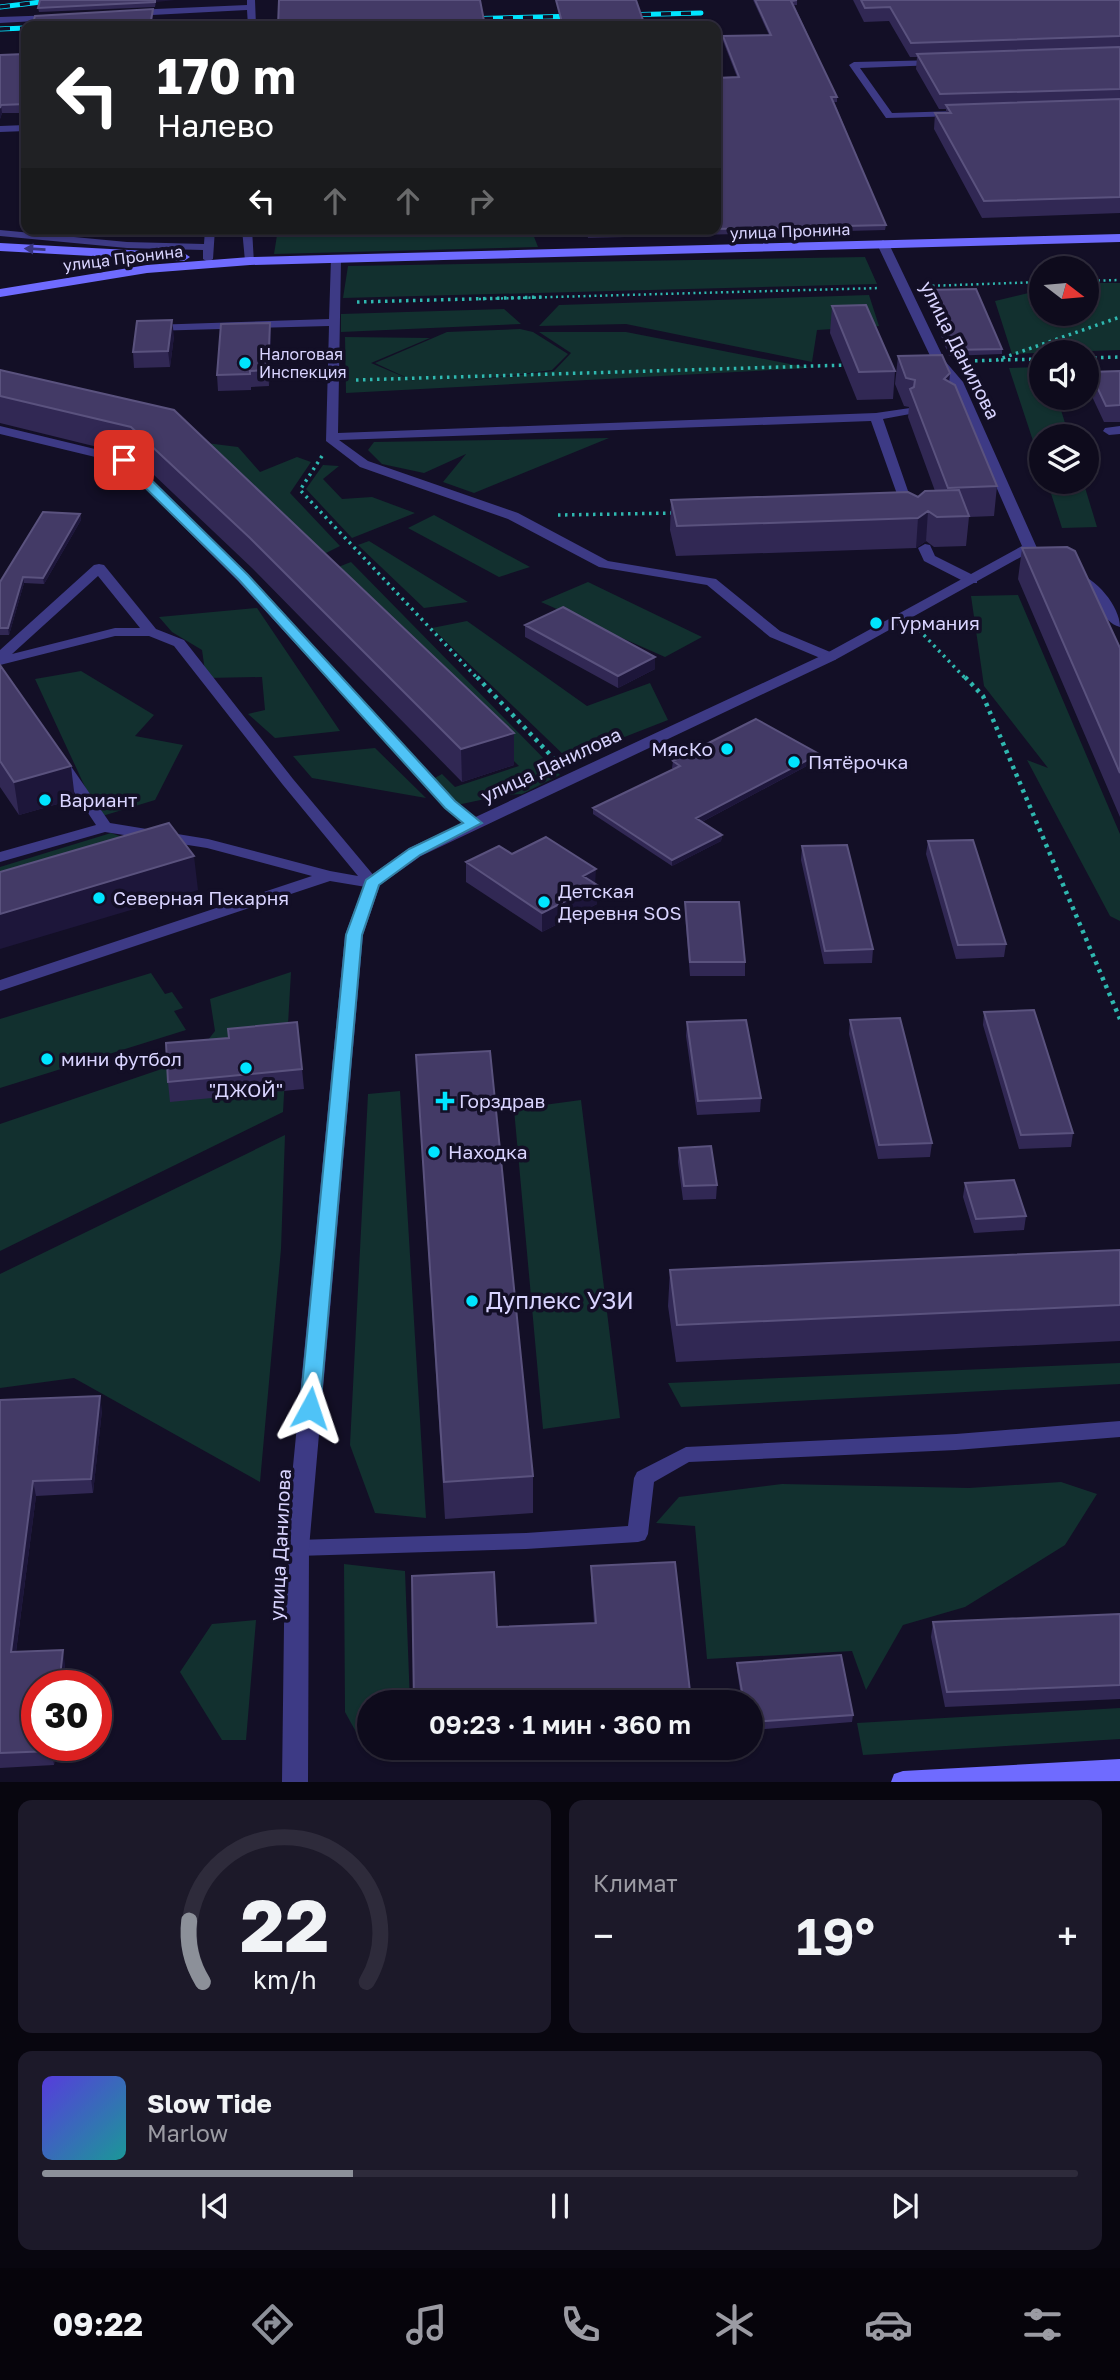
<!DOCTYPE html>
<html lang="ru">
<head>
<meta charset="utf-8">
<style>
  body { margin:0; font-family:"Golos Text",sans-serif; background:#1c1929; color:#f1f3f6; height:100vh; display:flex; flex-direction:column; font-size:26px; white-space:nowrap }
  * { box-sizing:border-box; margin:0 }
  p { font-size:23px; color:#9b9ba3 }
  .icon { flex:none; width:38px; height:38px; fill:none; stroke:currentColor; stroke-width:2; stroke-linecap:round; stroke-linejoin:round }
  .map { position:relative; height:1782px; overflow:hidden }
  .drawer { display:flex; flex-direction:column; gap:18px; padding:18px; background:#08060f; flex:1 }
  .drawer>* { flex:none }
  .banner { position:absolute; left:21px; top:21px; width:700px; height:214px; border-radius:14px; box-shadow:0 2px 5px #0004,0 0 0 2px #2e2b3b; background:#202124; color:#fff; overflow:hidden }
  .needle { width:46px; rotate:106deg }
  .buttons { position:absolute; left:1029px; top:256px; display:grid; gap:14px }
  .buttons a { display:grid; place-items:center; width:70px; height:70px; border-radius:50%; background:#0e0b1c; box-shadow:0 2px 5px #0004,0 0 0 2px #2e2b3b; font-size:35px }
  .speed { position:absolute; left:21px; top:1670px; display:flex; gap:14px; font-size:35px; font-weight:700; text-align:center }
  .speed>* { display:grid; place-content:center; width:91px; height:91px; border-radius:50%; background:#0e0b1c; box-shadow:0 2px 5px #0004,0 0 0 2px #2e2b3b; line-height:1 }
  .speed .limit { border:10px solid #d22; background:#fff; color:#111 }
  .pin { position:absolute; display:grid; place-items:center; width:60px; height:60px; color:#fff; margin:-30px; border-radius:14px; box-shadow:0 4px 10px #0006 }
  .me { position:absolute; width:77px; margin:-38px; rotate:5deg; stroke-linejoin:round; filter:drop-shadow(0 0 5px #0008) }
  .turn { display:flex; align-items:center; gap:24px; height:147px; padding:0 21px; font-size:32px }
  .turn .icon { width:91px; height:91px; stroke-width:2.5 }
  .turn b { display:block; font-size:49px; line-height:60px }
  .lanes { display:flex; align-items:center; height:66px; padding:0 21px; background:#0003; justify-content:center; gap:35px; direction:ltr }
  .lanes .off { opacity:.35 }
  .big { font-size:52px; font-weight:600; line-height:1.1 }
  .drawer .tile { flex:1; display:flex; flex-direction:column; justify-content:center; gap:10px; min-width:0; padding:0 24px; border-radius:14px; background:#1c1929 }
  .drawer .dial { align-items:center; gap:0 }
  .dial svg { height:182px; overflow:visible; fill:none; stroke:#2e2b3b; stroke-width:7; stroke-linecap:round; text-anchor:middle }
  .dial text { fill:#f1f3f6; stroke:none }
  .song { display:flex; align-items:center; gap:21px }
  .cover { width:84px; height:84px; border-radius:10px; background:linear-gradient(135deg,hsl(250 70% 55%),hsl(180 70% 35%)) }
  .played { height:7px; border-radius:4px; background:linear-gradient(90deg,#8c9099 30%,#2e2b3b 30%) }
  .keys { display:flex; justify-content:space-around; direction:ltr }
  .heat { display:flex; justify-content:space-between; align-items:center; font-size:38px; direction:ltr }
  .drawer .tiles { flex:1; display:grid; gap:18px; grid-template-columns:1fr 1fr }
  .tile:last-child { grid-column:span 2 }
  .trip { position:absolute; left:357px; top:1690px; width:406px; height:70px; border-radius:35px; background:#0e0b1c; box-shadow:0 2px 5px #0004,0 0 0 2px #2e2b3b; font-weight:600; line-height:70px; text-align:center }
  .tabs { display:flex; height:112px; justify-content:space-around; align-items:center; background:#06040b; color:#9b9ba3 }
  .tabs .icon { width:49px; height:49px }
  .tabs .selected { color:#8c9099 }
  .tabs b { font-size:32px; color:#f1f3f6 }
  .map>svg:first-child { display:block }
</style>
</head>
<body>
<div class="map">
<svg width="1120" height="1782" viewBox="0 0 1120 1782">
  <rect width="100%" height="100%" fill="#130f26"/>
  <path fill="#12302f" d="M278,229H531L538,247L274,254Z
    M865,257L877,284L343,298L348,266Z
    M1087,283H1120V350L1012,354L995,301L1041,290V313H1087Z
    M869,295L879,326L817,330L812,362L626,324L539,326L559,305Z
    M504,309L521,324L341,332V314Z
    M520,329L533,332L568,354L552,370L466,381L554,371L571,353L539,332H626L810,368L346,393L345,337L430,338L371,363L416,382L375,363L447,332Z
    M1041,367V397H1057L1069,436H1041V465L1009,368Z
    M609,438L474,493L443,482L466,454L424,473L382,464L368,450L374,442Z
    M190,441L238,447L260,472L297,457L311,462L290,493L340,546L310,561Z
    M323,465L339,466L323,479L342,499L372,497L415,513L352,538L306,489Z
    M1047,481H1083L1097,527L1062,528Z
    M434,515L530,567L499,577L408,528Z
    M369,541L468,602L424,608L358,545Z
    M351,562L560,775L522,794L504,795L457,805L433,779L442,774L455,787L519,766L323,573Z
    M588,582L702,637L665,657L541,602Z
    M1018,595L1120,834V921L1110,916L1027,760L1048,768L984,686L971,596Z
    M257,608L340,731L275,738L248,714L265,710L262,677L206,678L202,650L172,632L159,617Z
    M467,621L587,706L650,683L668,720L568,759L432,628Z
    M81,671L154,715L135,736L183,745L155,800L99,817L35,679Z
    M375,748L426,798L312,778L293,756Z
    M111,833L159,850L0,897V867Z
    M291,972L283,1112L0,1251V1124L194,1058L215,1031L210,999Z
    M151,973L165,994L172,992L183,1008L174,1011L186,1030L0,1088V1019Z
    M400,1091L426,1518L375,1513L350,1445L368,1094Z
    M581,1100L620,1418L543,1429L514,1109Z
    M285,1135L281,1249L260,1482L74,1378L0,1388V1274Z
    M1120,1363V1384L681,1407L668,1383Z
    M1061,1482L1097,1494L1065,1545L965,1607L903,1625L866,1690L852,1651L707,1659L695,1526L656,1523L679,1497L782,1484L969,1488Z
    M344,1564L405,1571L410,1703H369V1741H361L345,1712Z
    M256,1620L246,1740H222L180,1672L212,1624Z
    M1120,1708V1739L863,1755L857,1723Z"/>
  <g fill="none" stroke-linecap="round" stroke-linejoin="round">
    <path stroke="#2fb8b0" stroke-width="2.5" stroke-dasharray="2 3.5" stroke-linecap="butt" d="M1087,281L1120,280
      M927,286L1041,282
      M479,299L880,288"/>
    <path stroke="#2fb8b0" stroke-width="3.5" stroke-dasharray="2.5 4.5" stroke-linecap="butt" d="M357,302L544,297
      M1087,358L1120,357
      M1001,360L1041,359
      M968,361L997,360L1120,317
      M356,380L847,365
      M322,456L300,490L478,679
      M558,515L676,513
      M919,630L966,679"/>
    <path stroke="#2fb8b0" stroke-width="4.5" stroke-dasharray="3.5 5" stroke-linecap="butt" d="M477,677L557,762
      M965,677L983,696L1120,1019"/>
    <path fill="#3d3a85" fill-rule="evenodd" d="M247,0H255L256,26H248L247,10L133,16L129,13L133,10L247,5Z
      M57,15L58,17L54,20L0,23V17Z
      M939,60L941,62L936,65L860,68L892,113L957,111L962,114L960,116L886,118L849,65L854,62Z
      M26,125V131L0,132V126Z
      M205,229H215L213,259L208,262L203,259V250L127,248L0,236V230L127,242L204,244Z
      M242,229H252L254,263L245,261Z
      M336,256L341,259L338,433L876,413L910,408V414L883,419L915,511L909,515L903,511L871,421L339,440L368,461L518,513L608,561L716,579L780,631L835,654L837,657L835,660H825L770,637L707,585L599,567L508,519L360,467L326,441L329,326L151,331L145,328L151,325L329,319L331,259Z
      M0,426L128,457L248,575L455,801L479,820L482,823L479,826H469L445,807L238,581L120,463L0,434Z
      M1120,426V434L1109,435L1103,431L1105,428Z
      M925,544L930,545L935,556L977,577V583H967L924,561L918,548Z
      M99,564L104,565L156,629L184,640L293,779L380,883L372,888L330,881L0,991V980L312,876L207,848L105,832L0,862V852L96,825L54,762L56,759H66L110,823L208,839L330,871L358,876L283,785L174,646L149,636H115L0,665V650L94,565ZM98,576L140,628H115L12,654Z
      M1075,572C1096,578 1120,606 1120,627C1100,621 1101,601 1088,588C1082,583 1074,581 1068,576Z
      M1120,1421V1437L956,1450L689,1462L654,1482L648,1534L645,1540L638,1542L526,1549L297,1556L290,1554L286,1548L290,1542L297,1540L526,1533L628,1526L634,1478L637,1472L686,1447L956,1434Z"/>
    <path fill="#3d3a85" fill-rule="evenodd" d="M883,240L889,244L945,361L963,382L1037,548L835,660L421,856L380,885L363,935L309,1548L308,1782H282L285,1548L345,935L366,879L409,848L825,654L1022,546L951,383L933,362L877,244Z"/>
    <path fill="#6f6bff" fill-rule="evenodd" d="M1120,234V242L250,265L147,273L0,297V289L147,265L250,257Z
      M0,243L184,253L190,257L184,261L0,251Z
      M1120,1759V1781L891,1782L894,1774L903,1771Z"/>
    <defs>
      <path id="rail" d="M0,7L57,0
        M621,15L701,13
        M463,19L579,16
        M132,25L181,26
        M188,26L299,23
        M0,29L26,28"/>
    </defs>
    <use href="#rail" stroke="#00e5ff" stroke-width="5"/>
    <use href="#rail" stroke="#130f26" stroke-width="3.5" stroke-dasharray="10" stroke-linecap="butt"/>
  </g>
  <path fill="#312854" d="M753,0H797V5H794L837,97V102H834L886,225L885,230L588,238L586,229H716L737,77L723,41V36L769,35Z
    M853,0H1120V213L982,218L934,129L935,113H946V109H939L916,69L917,57H910L889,21L864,22Z
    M156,2L155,7L39,12L38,8Z
    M26,50V113H2L0,119V55L25,54Z
    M926,290L1002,349V354L949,356L925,295Z
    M832,306L895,371L893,399L857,400L830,333Z
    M174,336L170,367L134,368L133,352Z
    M271,339L269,386L251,387V390L218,391L217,375Z
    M898,356L950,373L949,382L997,486L994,516L969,517L966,546L934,547L926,541L916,548L676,556L670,530L671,500L918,497L935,491L908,417L909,407L904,406L895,384Z
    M0,370L174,410L514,733V765L462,782L252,568L134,456L0,423Z
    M1120,371V422H1104L1088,388L1090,372Z
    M80,514L81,520L44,584L24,583L9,635H0V582Z
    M1022,548L1120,648V817L1018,579Z
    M525,625L655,657V669L618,688L525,637Z
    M0,665L75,799L19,815L0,787Z
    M819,754L818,760L702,822L722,835L721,841L672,866L593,814V808L674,769L672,768L673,761Z
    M928,841L1006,944L1004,957L956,959L926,854Z
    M802,846L873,949L872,963L824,964L801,860Z
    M512,854L595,884L597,885V904L542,932L466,882V862Z
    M685,902L745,962V976H690L685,915Z
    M984,1012L1073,1133L1071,1147L1019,1149L983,1025Z
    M850,1020L932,1143L930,1157L878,1159L849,1034Z
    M687,1022L761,1098L760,1112L697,1115L686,1036Z
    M416,1055L533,1476V1513L445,1519Z
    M302,1069L304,1089L170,1102L168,1082Z
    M679,1148L717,1185L716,1199L683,1200L678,1162Z
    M965,1183L1026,1216L1024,1230L974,1233L963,1197Z
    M1120,1250V1341L676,1362L668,1306L670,1270Z
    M0,1400L102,1410L93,1493L36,1496L16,1652L65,1664L63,1685H37L57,1745L54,1765L0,1768Z
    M591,1566L691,1700V1703H414L497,1627L594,1623L591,1580Z
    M1120,1614V1699L945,1707L931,1637L933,1622Z
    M737,1663L853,1715L852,1722L751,1730V1703H742L737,1670Z"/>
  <path fill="#1d163a" d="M155,0H175L156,2L155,7Z
    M153,9V18L152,26H150Z
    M1,105L2,113L0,119V108Z
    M172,320L174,336L170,367L168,351Z
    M270,323L271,339L269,386L268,370Z
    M950,373L947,402L944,379Z
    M928,511L926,541L916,548L918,518Z
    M80,514L81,520L44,584L43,578Z
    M23,577L24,583L9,635L8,628Z
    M655,657V669L618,688V676Z
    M514,733V765L462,782L461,749Z
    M819,754L818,760L696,825V818Z
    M71,766L75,799L19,815L14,782Z
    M722,835L721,841L672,866V860Z
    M194,856L198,890L0,949V914Z
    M596,869L595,886L597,885V904L542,932V913L583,876Z
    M100,1396L102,1410L93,1493L91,1479Z
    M33,1481L36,1496L14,1667L11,1652Z
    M63,1650L65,1664L63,1685H59Z
    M53,1745H57L54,1765L52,1751Z"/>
  <path fill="#433a66" stroke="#5a527e" stroke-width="2" d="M40,0H155V2L38,8Z
    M279,0H480L485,26H278Z
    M556,0H636L645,26H563Z
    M755,0H797L791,1L837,97H831L886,225L716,229V78L739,77L723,36L771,35Z
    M861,0H1120V36L911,43L890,7L865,8Z
    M153,9L150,26H32L35,16Z
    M1120,47V89L940,94L917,54Z
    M26,50V104L1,105L0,108V55L25,54Z
    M1120,99V197L984,201L935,113H951L946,105Z
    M587,229H700L588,232Z
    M976,289L1002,349L950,350L926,290Z
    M866,305L895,371L859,372L832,306Z
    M172,320L168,351L133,352L137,321Z
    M270,323L268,370L250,371V374L217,375L221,324Z
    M942,355L950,373L944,379L955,385L997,486L948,488L910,389L914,387L915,380L906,378L898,356Z
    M0,370L174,410L514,733L461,749L250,538L131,427L0,396Z
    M1120,371V405L1106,406L1090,372Z
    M959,490L969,516L937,517L928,511L918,518L677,526L671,500L908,492L918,497L925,491Z
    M43,512L80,514L43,578L23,577L8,628H0V582Z
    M1067,547L1075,551L1120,648V773L1022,548Z
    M563,607L655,657L618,676L525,625Z
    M0,665L71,766L14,782L0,761Z
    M756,719L819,754L696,818L722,835L672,860L593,808L680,766L673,761Z
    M169,823L194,856L0,914V872Z
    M546,837L596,869L583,876L597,885L542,913L466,862L499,846L512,854Z
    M973,840L1006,944L958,945L928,841Z
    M847,845L873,949L825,951L802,846Z
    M685,902H739L745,962H690Z
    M1034,1010L1073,1133L1021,1135L984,1012Z
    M900,1018L932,1143L879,1145L850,1020Z
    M746,1020L761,1098L698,1101L687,1022Z
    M297,1022L302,1069L168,1082L166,1043L229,1038L228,1029Z
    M490,1051L533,1476L444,1482L416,1055Z
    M711,1146L717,1185L684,1186L679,1148Z
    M1014,1180L1026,1216L976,1219L965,1183Z
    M1120,1250V1305L677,1325L670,1270Z
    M100,1396L91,1479L33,1481L11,1652L63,1650L59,1685H37V1745H53L52,1751L0,1753V1400Z
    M675,1562L691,1700L629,1703H414L412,1576L494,1572L497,1627L596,1623L591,1566Z
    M1120,1614V1685L947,1692L933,1622Z
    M841,1655L853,1715L751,1722V1703H744L737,1663Z"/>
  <defs><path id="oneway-solid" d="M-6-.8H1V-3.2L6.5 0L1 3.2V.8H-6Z" transform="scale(1.75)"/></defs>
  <use fill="#38347d" href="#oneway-solid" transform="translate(35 249) rotate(-177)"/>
  <path fill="#4fc3f7" stroke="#337fa1" stroke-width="2" d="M124,456L128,457L248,575L455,801L482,823L420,855L379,885L362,935L320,1408L317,1414L310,1416L303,1414L300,1408L346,935L366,880L409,849L463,823L445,808L239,580L119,462L118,460Z"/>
  <g fill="#00e5ff" stroke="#130f26" stroke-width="2.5">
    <circle cx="245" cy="363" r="7"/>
    <circle cx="876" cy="623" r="7"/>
    <circle cx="727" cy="749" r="7"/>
    <circle cx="794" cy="762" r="7"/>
    <circle cx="45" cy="800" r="7"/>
    <circle cx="99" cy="898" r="7"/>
    <circle cx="544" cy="902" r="7"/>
    <circle cx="47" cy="1059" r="7"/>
    <circle cx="246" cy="1068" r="7"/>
    <path d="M441.5 1090.5h7v7h7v7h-7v7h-7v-7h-7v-7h7z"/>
    <circle cx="434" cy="1152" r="7"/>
    <circle cx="472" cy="1301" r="7"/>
  </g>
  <g text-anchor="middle" stroke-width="7" stroke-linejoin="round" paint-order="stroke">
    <g font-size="16" fill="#d9d4ff" stroke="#130f26">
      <text transform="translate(790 231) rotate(-2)" y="6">улица Пронина</text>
      <text transform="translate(123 258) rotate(-7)" y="6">улица Пронина</text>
    </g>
    <g font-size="16" fill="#d9d4ff" stroke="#130f26" text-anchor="start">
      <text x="259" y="360">Налоговая<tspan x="259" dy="18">Инспекция</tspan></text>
    </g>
    <g font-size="19" fill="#d9d4ff" stroke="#130f26">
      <text transform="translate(960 350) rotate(63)" y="7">улица Данилова</text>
      <text transform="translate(551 765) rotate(-25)" y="7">улица Данилова</text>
      <text transform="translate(280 1545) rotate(-87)" y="7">улица Данилова</text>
    </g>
    <g font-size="19" fill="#d9d4ff" stroke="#130f26" text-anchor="start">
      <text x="890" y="630">Гурмания</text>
      <text x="713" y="756" text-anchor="end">МясКо</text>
      <text x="808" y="769">Пятёрочка</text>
      <text x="59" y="807">Вариант</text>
      <text x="558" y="898">Детская<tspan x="558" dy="22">Деревня SOS</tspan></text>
      <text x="113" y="905">Северная Пекарня</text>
      <text x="61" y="1066">мини футбол</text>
      <text x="246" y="1097" text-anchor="middle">"ДЖОЙ"</text>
      <text x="459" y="1108">Горздрав</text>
      <text x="448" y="1159">Находка</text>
    </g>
    <g font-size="23" fill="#d9d4ff" stroke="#130f26" text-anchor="start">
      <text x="486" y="1309">Дуплекс УЗИ</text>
    </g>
  </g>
</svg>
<div class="buttons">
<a><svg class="needle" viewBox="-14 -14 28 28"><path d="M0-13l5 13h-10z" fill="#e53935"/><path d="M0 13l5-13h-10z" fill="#9b9ba3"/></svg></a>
<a><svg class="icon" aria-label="sound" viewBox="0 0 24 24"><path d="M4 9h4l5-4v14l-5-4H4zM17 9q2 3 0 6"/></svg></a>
<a><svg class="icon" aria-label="layers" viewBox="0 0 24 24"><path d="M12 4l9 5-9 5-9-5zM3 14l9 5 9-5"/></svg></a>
</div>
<div class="speed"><div class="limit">30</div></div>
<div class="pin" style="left:124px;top:460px;background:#d93025"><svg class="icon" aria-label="arrive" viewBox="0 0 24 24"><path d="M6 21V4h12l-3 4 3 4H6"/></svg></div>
<svg class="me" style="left:310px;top:1408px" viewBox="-20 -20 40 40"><path d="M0-17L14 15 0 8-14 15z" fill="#4fc3f7" stroke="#fff" stroke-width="4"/></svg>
<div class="trip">09:23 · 1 мин · 360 m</div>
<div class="banner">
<div class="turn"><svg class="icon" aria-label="left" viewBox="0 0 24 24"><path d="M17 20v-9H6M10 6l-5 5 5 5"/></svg><div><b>170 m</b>Налево</div></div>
<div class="lanes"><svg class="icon" aria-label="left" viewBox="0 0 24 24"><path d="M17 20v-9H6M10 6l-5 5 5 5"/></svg><svg class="icon off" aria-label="ahead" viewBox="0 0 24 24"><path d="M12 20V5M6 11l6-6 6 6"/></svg><svg class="icon off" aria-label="ahead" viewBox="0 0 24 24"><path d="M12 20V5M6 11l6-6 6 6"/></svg><svg class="icon off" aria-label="right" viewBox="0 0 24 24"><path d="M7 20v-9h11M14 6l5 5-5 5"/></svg></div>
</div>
</div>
<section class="drawer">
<div class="tiles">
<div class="tile dial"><svg viewBox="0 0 100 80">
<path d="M14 69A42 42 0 1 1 86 69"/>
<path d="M14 69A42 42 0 0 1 8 42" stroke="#8c9099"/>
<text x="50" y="56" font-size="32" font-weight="700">22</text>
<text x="50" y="72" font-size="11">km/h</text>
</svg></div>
<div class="tile"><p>Климат</p>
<div class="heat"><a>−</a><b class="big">19°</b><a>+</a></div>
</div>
<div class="tile">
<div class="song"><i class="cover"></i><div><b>Slow Tide</b><p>Marlow</p></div></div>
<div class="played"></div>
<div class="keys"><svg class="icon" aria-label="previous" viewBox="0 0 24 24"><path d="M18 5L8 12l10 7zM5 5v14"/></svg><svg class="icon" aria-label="pause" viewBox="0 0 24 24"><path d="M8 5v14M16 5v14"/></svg><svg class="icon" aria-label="next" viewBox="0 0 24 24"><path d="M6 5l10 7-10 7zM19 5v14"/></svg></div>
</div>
</div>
</section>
<nav class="tabs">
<b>09:22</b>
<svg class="icon selected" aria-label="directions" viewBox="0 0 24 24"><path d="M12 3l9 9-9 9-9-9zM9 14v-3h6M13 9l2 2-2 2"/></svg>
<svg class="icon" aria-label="music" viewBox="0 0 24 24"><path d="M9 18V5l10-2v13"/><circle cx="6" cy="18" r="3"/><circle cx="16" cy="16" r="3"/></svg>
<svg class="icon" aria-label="phone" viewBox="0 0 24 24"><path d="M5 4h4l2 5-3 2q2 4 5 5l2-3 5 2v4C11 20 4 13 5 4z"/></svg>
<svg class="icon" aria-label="climate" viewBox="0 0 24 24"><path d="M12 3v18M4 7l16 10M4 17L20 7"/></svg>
<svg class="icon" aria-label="car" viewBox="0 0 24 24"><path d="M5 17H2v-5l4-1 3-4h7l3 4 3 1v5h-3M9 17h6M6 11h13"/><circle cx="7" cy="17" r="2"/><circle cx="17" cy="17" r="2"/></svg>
<svg class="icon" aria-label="filters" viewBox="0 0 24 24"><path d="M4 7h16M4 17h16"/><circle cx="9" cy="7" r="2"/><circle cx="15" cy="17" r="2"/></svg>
</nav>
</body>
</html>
